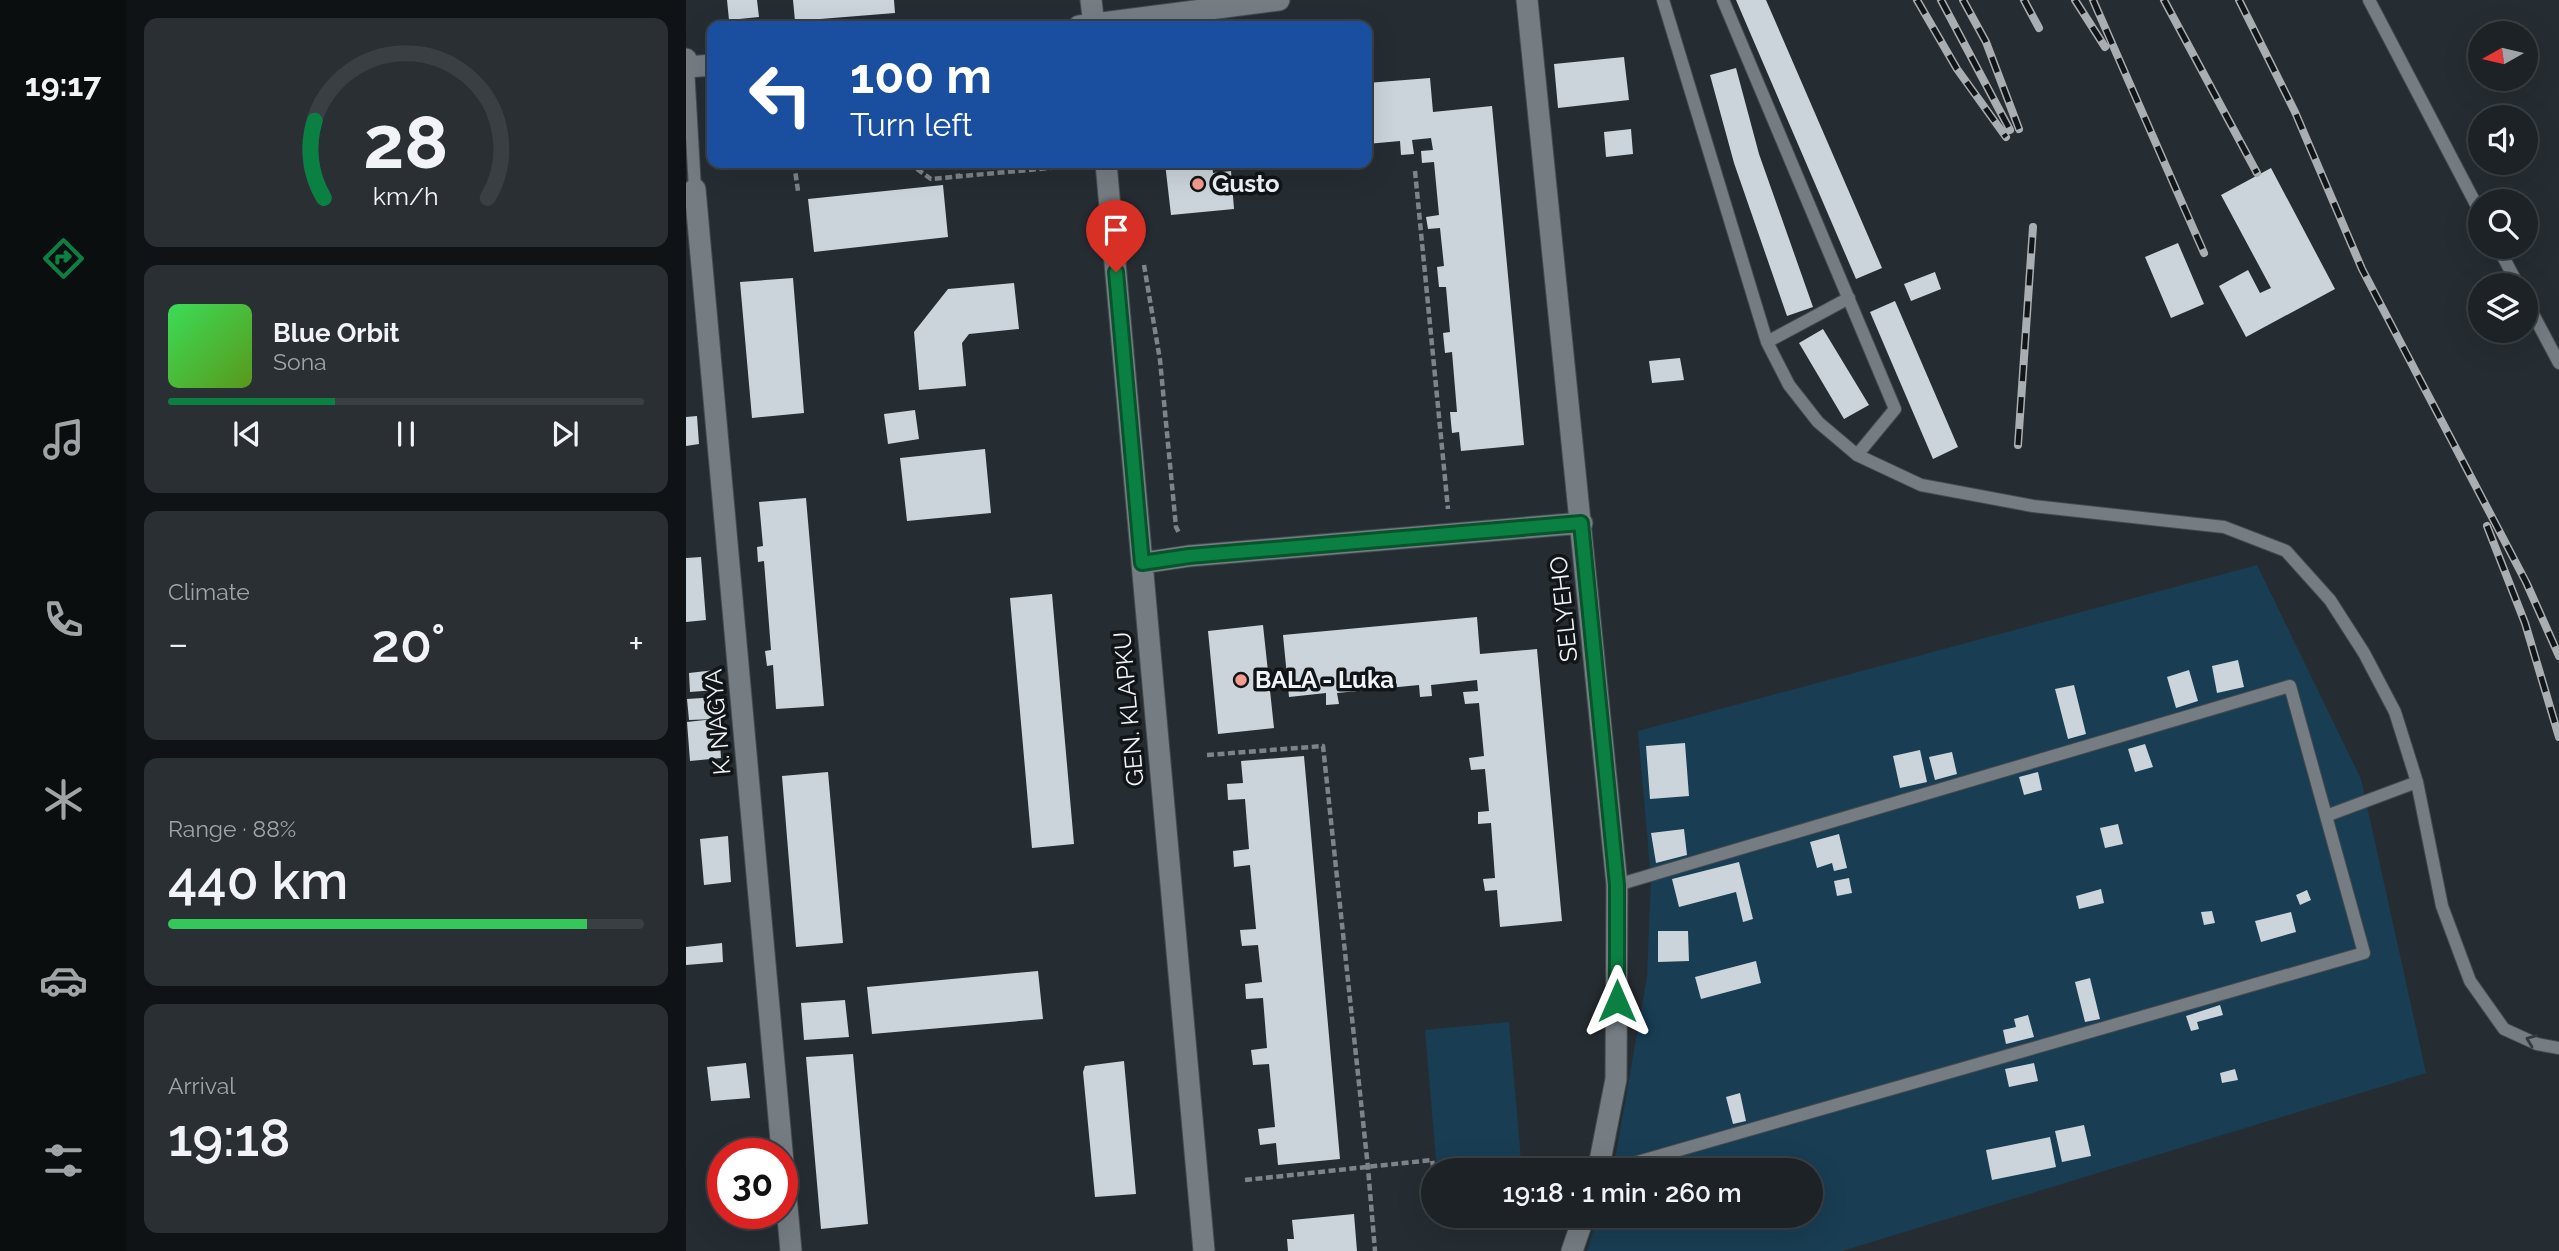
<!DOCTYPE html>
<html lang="en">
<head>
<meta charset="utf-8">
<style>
  body { margin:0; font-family:Raleway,sans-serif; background:#292f32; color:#f1f3f6; height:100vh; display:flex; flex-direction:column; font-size:26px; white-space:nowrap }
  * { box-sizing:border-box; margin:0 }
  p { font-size:23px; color:#a0a4a7 }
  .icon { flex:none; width:38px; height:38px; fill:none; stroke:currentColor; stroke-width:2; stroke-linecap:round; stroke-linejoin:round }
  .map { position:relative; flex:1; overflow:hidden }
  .drawer { display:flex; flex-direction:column; gap:18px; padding:18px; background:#0f1315; width:560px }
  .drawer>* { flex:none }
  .hud { position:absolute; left:21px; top:21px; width:665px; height:147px; border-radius:14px; box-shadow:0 7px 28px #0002,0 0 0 2px #3a3f43; background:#1a4fa0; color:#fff; overflow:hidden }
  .needle { width:46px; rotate:262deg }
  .controls { position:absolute; left:1782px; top:21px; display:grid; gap:14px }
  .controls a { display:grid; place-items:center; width:70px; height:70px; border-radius:50%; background:#1c2226; box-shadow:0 7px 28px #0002,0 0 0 2px #3a3f43; font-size:35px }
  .speed { position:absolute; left:21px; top:1138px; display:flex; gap:14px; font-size:35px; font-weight:700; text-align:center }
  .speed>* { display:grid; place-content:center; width:91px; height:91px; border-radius:50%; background:#1c2226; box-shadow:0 7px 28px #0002,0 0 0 2px #3a3f43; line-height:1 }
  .speed .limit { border:10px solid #d22; background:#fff; color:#111 }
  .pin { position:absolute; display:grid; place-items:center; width:60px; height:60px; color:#fff; margin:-72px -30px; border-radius:50% 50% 50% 0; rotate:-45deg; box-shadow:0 0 7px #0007 }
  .pin .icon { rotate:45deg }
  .me { position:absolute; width:77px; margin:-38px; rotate:0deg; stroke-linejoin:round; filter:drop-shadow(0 0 5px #0008) }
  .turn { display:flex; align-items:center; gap:24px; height:147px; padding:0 28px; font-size:32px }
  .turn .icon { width:91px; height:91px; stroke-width:2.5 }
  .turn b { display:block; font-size:49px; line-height:60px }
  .big { font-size:52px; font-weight:600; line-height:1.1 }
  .drawer .widget { flex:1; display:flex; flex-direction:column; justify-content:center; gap:10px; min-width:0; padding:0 24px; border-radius:14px; background:#292f32 }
  .drawer .dial { align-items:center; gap:0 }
  .dial svg { height:182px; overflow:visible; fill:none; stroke:#3a3f43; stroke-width:7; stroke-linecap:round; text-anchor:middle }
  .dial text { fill:#f1f3f6; stroke:none }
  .song { display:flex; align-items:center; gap:21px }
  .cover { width:84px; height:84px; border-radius:10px; background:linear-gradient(135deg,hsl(130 70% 55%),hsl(90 70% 35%)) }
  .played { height:7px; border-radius:4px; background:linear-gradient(90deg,#0b8043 35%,#3a3f43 35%) }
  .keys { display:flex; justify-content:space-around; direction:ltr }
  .heat { display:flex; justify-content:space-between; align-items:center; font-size:38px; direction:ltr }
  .charge { height:10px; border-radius:5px; background:linear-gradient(90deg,#34c759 88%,#3a3f43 0) }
  .trip { position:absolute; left:735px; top:1158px; width:402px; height:70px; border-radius:35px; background:#1c2226; box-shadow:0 7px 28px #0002,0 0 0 2px #3a3f43; font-weight:600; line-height:70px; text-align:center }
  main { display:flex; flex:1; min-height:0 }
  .dock { display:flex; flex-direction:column; width:126px; justify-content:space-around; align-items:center; background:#0b0e0f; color:#a0a4a7 }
  .dock .icon { width:49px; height:49px }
  .dock .current { color:#0b8043 }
  .dock b { font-size:32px; color:#f1f3f6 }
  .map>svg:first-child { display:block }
</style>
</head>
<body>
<main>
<nav class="dock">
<b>19:17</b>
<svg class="icon current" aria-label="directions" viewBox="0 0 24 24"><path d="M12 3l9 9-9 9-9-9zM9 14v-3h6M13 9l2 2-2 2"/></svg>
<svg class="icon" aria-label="music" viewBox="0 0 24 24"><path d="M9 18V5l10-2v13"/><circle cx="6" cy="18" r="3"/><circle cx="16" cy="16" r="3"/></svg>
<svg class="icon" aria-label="phone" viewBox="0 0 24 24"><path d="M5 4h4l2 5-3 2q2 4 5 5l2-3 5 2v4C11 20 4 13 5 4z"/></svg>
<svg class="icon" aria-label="climate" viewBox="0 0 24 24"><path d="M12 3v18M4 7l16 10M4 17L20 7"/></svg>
<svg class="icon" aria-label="car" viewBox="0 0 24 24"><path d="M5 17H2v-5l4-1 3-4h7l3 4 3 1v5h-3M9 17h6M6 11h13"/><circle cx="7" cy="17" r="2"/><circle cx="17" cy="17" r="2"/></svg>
<svg class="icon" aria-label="filters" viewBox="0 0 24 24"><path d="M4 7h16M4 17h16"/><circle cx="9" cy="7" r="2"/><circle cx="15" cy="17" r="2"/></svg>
</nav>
<section class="drawer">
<div class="widget dial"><svg viewBox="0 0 100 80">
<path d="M14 69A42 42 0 1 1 86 69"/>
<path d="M14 69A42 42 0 0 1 10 35" stroke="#0b8043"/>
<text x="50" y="56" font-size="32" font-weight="700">28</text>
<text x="50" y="72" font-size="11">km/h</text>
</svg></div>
<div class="widget">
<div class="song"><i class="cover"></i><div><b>Blue Orbit</b><p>Sona</p></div></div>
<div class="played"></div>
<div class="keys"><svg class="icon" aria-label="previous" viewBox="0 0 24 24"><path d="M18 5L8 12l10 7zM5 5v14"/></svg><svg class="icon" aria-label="pause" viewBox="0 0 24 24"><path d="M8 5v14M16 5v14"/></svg><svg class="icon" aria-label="next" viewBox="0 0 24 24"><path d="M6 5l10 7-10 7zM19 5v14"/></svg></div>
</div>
<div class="widget"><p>Climate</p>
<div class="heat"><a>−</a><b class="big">20°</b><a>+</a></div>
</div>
<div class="widget"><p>Range · 88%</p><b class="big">440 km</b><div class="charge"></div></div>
<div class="widget"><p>Arrival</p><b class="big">19:18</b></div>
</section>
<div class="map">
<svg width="1873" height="1251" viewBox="0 0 1873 1251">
  <rect width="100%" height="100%" fill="#262d32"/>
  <path fill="#193d53" d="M1571,565L1675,779L1740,1073L1156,1251H901L912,1216H1125V1171H927L961,977L965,879L952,731Z
    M823,1022L836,1171H751L739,1030Z"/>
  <path fill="#cbd4db" d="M41,0H71L73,17L43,20Z
    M107,0H208L209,13L109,21Z
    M1050,0H1080L1196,268L1170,279Z
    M938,57L943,100L872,108L868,64Z
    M1050,68L1073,154L1127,307L1101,316L1048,163L1024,75Z
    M744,78L747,112L806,106L838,445L775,451L773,432L766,433L764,412H771L766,352L759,353L757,333L764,332L760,287H753L751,267L758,266L754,228L742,229L740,217L753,215L748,162L736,163L735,151L747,150L745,138L726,140L728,154L715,155L714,141L681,144V83Z
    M945,129L947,154L920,157L918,132Z
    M479,163H526L527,173L545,171L548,209L485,215Z
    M1585,168L1649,289L1560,337L1533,286L1562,270L1574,293L1585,288L1535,195Z
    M257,185L262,237L128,252L122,199Z
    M1492,243L1518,304L1485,318L1459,257Z
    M1249,272L1255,289L1225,301L1218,284Z
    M107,278L118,413L66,418L54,282Z
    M328,283L333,329L283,334L276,343L280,386L233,390L228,332L262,289Z
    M1209,301L1272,447L1247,459L1184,312Z
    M1137,329L1183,405L1158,419L1113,343Z
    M994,358L998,380L966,383L963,361Z
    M229,410L233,439L202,444L198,414Z
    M11,416L13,444L0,446V417Z
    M299,449L305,513L221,521L214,458Z
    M120,498L138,706L90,709L87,665L81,666L79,651L85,650L78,561L72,562L71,547L77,546L73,502Z
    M15,557L20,620L0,622V558Z
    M366,594L388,844L346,848L324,598Z
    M791,617L794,654L851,649L876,921L814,927L811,890L799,891L797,879L809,878L805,823L792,824V812L803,811L799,769L785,770L783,758L798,756L793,703L779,704L777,692L792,691L791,680L745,685L746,696L734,697L733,685L651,693L653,704L640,705V693L603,697L597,635Z
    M577,625L588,728L532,734L522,631Z
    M1552,660L1558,687L1531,693L1526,666Z
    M29,670L30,690L4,692L3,673Z
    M1503,670L1512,701L1490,708L1481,677Z
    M1388,685L1400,734L1382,739L1369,689Z
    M31,697L35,758L4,761L1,722L28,719L3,720L1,699Z
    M999,743L1003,796L964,799L960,746Z
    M1459,744L1467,767L1449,772L1442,749Z
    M1234,750L1241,782L1214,788L1207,756Z
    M1266,752L1271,774L1249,780L1243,757Z
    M618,756L654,1159L592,1165L590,1143L574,1145L572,1129L589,1127L583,1064L567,1065L565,1050L581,1048L577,998L560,999L559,984L576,982L572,945L556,946L555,939L554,930L570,929L564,865L548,867L547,851L563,849L559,799L542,800L541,784L557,783L555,761Z
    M142,772L157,943L110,947L96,776Z
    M1352,772L1356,790L1338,795L1333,777Z
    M1432,824L1437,844L1419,848L1414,828Z
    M998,829L1001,855L970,863L965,833Z
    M1153,834L1161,868L1148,871L1146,863L1131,868L1124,842Z
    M42,836L45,882L18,885L14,839Z
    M1053,862L1067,919L1057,922L1050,892L993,907L986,879Z
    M1163,878L1166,893L1151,896L1148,881Z
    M1415,889L1418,903L1393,909L1390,896Z
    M1621,890L1625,900L1614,905L1610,895Z
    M1526,911L1529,923L1518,925L1515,912Z
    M1605,912L1610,932L1575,942L1569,921Z
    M972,931H1002L1003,961L972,962Z
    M36,943L37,962L0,965V947Z
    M1070,961L1075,983L1015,999L1009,977Z
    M352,971L357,1019L186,1034L181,987Z
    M1404,978L1414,1019L1399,1022L1389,982Z
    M159,1000L163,1037L118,1040L115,1003Z
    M1534,1005L1537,1015L1511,1022L1513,1029L1505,1031L1500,1016Z
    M1342,1015L1348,1037L1320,1044L1317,1030L1330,1027L1328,1019Z
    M167,1054L182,1224L135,1229L120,1057Z
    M438,1061L450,1194L409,1197L397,1072L399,1066Z
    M60,1063L64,1098L25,1101L21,1067Z
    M1348,1063L1352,1081L1323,1087L1319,1069Z
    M1549,1069L1552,1080L1536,1083L1534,1073Z
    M1054,1093L1060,1121L1047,1124L1040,1097Z
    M1398,1125L1405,1156L1376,1162L1369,1131Z
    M1364,1137L1370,1167L1306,1180L1300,1150Z
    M668,1214L671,1251H602L601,1239H608L606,1220Z"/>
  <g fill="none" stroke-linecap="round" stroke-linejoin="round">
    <defs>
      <path id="service" d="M977,0L1081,342L1103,385L1132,422L1171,455L1235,485L1347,506L1538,527L1600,551L1644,600L1678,653L1709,712L1731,782L1756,906L1784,981L1818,1029L1851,1044L1873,1048
        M1037,0L1209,409L1171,455
        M1683,0L1794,212
        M2,67L9,189
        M1812,247L1832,285
        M1839,299L1873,363
        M1081,342L1163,298
        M1640,816L1731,782
        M920,1171L1678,953L1604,686L931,885"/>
      <path id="minor" d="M405,0L408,26
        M841,0L931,885L930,1079L912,1171
        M393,26L593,0
        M0,59L2,67L26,65
        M420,163L518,1251
        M9,189L105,1251
        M456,563L503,556L896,523
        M886,1251L898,1216"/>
    </defs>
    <use href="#service" stroke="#444b4f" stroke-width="14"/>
    <use href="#minor" stroke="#444b4f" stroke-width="23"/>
    <path stroke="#7e8488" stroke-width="4.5" stroke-dasharray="7 3.5" stroke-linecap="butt" d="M108,163L112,191
      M271,163L272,177
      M231,169L245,179L396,165
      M729,171L762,509
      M458,265L474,360L490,527L493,533
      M521,755L637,746L682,1168L689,1251
      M559,1180L746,1160L748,1171"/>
    <use href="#service" stroke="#757d83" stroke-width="12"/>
    <use href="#minor" stroke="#757d83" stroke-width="21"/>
    <defs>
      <path id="rail" d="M1231,0L1271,69L1320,137
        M1255,0L1324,130
        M1277,0L1300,42L1333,129
        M1338,0L1353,28
        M1389,0L1419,47
        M1407,0L1518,253
        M1478,0L1571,173
        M1553,0L1609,112L1676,269L1840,582L1873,656
        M1332,445L1347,227
        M1801,526L1839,623L1873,737"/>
    </defs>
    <use href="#rail" stroke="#a9aeb2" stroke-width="8"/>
    <use href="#rail" stroke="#111517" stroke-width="5" stroke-dasharray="16" stroke-linecap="butt"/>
  </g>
  <defs><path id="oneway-chevron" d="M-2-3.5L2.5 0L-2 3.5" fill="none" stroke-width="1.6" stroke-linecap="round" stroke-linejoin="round" transform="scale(1.75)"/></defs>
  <use stroke="#34393d" href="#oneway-chevron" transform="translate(1845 1040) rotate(-159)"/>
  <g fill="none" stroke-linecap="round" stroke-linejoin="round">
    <defs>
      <path id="route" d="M430,272L456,563L503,556L895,523L931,885V1001"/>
    </defs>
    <use href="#route" stroke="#07532c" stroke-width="18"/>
    <use href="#route" stroke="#0b8043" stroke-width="12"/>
  </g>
  <g fill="#f59c90" stroke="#111517" stroke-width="2.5">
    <circle cx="512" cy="184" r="7"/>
    <circle cx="555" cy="680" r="7"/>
  </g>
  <g text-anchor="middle" stroke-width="7" stroke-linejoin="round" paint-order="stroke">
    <g font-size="24" font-weight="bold" fill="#f0f4f8" stroke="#111517" text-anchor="start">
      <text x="526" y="192">Gusto</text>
      <text x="569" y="688">BALA - Luka</text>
    </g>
    <g font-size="24" fill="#f0f4f8" stroke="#111517">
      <text transform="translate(878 609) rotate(-96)" y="8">SELYEHO</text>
      <text transform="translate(443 709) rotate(-95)" y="8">GEN. KLAPKU</text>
      <text transform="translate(32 722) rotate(-95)" y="8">K. NAGYA</text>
    </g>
  </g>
</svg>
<div class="controls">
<a><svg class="needle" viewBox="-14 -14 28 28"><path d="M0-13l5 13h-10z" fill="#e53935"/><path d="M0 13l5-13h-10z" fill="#a0a4a7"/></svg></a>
<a><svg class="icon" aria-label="sound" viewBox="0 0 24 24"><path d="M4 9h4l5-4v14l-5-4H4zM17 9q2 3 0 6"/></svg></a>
<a><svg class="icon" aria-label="search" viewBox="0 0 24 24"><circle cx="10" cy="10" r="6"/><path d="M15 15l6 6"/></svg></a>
<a><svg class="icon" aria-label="layers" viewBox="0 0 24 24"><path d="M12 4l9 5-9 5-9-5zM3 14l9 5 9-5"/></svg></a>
</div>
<div class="speed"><div class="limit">30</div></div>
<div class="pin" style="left:430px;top:272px;background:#d93025"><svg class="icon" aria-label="arrive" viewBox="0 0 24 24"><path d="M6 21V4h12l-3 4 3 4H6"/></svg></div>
<svg class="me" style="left:931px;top:1001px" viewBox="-20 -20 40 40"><path d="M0-17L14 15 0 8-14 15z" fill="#0b8043" stroke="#fff" stroke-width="4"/></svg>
<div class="trip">19:18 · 1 min · 260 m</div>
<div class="hud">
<div class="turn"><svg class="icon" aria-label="left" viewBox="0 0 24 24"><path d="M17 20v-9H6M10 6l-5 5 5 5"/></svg><div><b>100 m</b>Turn left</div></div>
</div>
</div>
</main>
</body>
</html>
